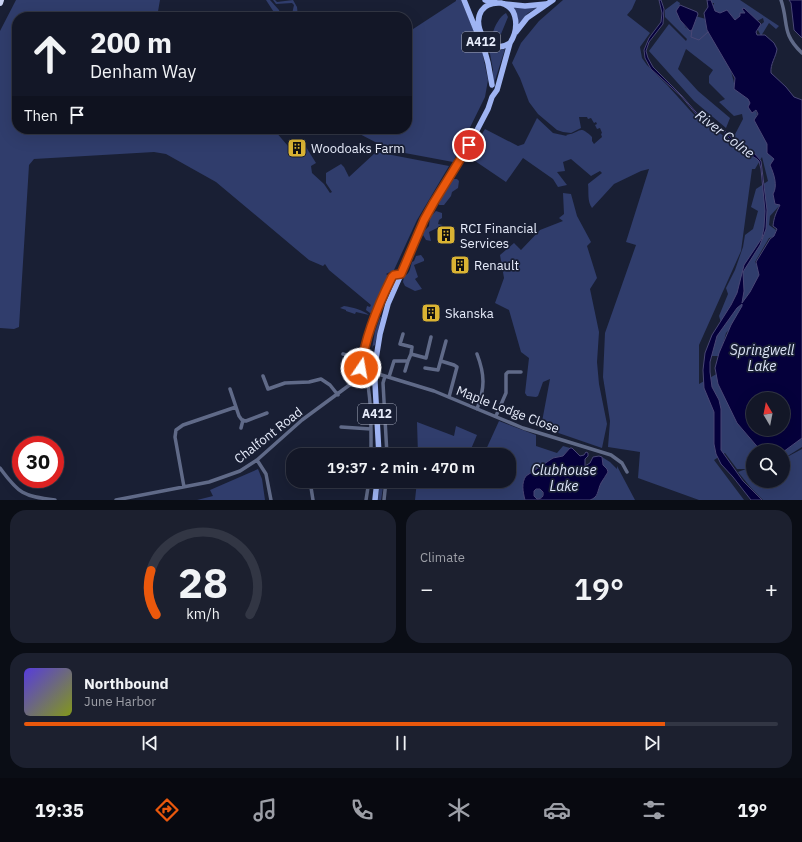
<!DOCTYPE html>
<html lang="en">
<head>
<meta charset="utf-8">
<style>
  body { margin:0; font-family:"IBM Plex Sans",sans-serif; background:#1c202f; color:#f1f3f6; height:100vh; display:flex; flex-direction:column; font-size:15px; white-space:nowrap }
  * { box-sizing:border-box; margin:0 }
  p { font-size:13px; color:#9d9fa7 }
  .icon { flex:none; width:22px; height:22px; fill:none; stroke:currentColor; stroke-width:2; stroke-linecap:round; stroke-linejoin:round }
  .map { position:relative; height:500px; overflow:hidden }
  .side { display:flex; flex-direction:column; gap:10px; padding:10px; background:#0a0d15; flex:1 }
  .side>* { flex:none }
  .banner { position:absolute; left:12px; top:12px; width:400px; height:122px; border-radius:16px; box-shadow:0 4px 16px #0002,0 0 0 1px #323644; background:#131727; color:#f1f3f6; overflow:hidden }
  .needle { width:26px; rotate:350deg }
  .controls { position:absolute; left:746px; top:392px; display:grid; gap:8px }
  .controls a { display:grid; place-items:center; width:44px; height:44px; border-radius:50%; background:#131727; box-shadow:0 4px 16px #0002,0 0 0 1px #323644; font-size:20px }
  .speed { position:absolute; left:12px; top:436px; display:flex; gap:8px; font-size:20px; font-weight:700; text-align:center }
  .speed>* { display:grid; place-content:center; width:52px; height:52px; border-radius:50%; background:#131727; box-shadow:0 4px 16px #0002,0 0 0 1px #323644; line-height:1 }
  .speed .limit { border:6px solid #d22; background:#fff; color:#111 }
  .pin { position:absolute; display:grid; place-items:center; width:34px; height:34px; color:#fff; margin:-17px; border:2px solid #fff; border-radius:50%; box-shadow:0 1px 4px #0007 }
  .me { position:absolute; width:44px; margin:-22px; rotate:12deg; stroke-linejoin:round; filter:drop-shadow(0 0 3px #0008) }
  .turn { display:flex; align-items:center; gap:14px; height:84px; padding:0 12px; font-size:18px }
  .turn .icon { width:52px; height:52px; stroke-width:2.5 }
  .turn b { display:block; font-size:28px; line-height:34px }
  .then { display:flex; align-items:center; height:38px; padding:0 12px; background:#0003; gap:8px; font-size:15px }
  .big { font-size:30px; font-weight:600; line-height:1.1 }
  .side .card { flex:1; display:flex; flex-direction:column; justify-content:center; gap:6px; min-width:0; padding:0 14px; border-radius:16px; background:#1c202f }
  .side .dial { align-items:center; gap:0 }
  .dial svg { height:104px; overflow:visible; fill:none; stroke:#323644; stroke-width:7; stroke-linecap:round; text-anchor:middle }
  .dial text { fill:#f1f3f6; stroke:none }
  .song { display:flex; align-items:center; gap:12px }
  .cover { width:48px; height:48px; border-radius:6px; background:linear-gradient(135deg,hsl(250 70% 55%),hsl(70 70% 35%)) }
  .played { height:4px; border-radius:2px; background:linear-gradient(90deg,#ea580c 85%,#323644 85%) }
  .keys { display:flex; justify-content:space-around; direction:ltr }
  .heat { display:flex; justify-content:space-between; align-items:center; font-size:22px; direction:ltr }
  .side .tiles { flex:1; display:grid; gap:10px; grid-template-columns:1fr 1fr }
  .card:last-child { grid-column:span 2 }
  .trip { position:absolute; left:286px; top:448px; width:230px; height:40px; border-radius:16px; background:#131727; box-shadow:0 4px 16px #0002,0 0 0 1px #323644; font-weight:600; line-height:40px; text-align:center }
  .tabs { display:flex; height:64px; justify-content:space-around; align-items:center; background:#080910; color:#9d9fa7 }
  .tabs .icon { width:28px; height:28px }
  .tabs .selected { color:#ea580c }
  .tabs b { font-size:18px; color:#f1f3f6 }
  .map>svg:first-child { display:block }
</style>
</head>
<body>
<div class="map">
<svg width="802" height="500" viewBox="0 0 802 500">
  <rect width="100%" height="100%" fill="#191f34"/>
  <path fill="#303d6c" d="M16,0H160L157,17H17V129H167L169,131V129H274L275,131L288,146L299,155L303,150L301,148L304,146L306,147L316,163L311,166L312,173L324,184L330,193L332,192L326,183V173L341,164L344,167L349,177L376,152L449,166L417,220L394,270L386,274L389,276V278L373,312L370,313L366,310L367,306L370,307L371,305L329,270L325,264L323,266L309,260L216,182L166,154L154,152L34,159L29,165L19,327L14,329L0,328V31Z
    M266,0H270L279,10L281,17H277Z
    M273,0H275L277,2L293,0L297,7L298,17H286L292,14L294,5L292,3L276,4Z
    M456,0H461L484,55L483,56L488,80L485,97L453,162L378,148L379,144L350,129H407V33L456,1Z
    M563,0H636L632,9L627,15L650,33L640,47L642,58L647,65L668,86L696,117L721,134L731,142L743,119L742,114L734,116L719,102L725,99L709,83V76L713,70L686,49L678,69L698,91L730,118L726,128L694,101L649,51L669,24L686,41L687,39L665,17V10L677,1L680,3L678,12L686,28L691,29L695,16L706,19C717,41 732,64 735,89L749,98L752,112L756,111L757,114L755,120L760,127L775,159V174L781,204L770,216L769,225L776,230L774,237L769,238L755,262L761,273L742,316L726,333L720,356H711L715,339L722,326L719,316L728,294L726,288L735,270L743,247L745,235L753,229L758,211L751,207L756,189L768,181L762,157L755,169H752L741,251L699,345V384L720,372L731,407L774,451H753V481H783V451L802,436V447L786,457H787L802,449V500H763L751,488L738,472L746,469H737L725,453L714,460L744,500H699L638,478L640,452L608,447L610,421L603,377L605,333L636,245L626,242L649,169L641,171L614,184L592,208C587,201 589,192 588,184L602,173L600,171L591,176L571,159L563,162L565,171L557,172L567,185L558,187L553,179L523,158L506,182L475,161L471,148L477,142L485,129L518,146L524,144L537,118L553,133L567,136L566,135C582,133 578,124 592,137V141L594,144L602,137L601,134L602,133L600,128L597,129L595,125L597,124L596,122L594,123L591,118L588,119L587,117H579L581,128L571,133L563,132L557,130L538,114L529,102L520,78L512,63L521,43L539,21Z
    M710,0H740L779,26L776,29L769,23L761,36L758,30V27L764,22L763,18L757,21L735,22L715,13L711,7L714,4V3H712Z
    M513,7L537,8L528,13L519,24L517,16Z
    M506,13L508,17L501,34L493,33C494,27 500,16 506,13Z
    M489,48L498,50L505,49L492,90L493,70Z
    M453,179H457L459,181L458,188L452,192L451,196L444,205H439L437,202Z
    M563,193L571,194L577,216L591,242L587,246L597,278L590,289L599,332L597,362L599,384L607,424L602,448L541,427L550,379L543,382L538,396L536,397L527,396L525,393L529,358L521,352L509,310L495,303L504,278L500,255L514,243L521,250L540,230L563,221L559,218L564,214Z
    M436,211L442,213V218L439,220L438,224L443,225L429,232L431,241L426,240L423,235L424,231L429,226L430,217Z
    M421,255L424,259V261L414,265L418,277L415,279L422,289L415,291L405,286L403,282L404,276C410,274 410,268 412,262L414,261L416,256Z
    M344,306C352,307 363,310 369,315L356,312L355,314L346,311V310L340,308Z
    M380,317H381L375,345L373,346L372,349L375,331Z
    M499,421L536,435V446L557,453L563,446L570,448L563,456L553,458L526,476C522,483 523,492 525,500H415L417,481H509V455H418L417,422L454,436L456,426L477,435L471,449L484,454Z
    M602,457L610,462L617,469V466L635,500H590C599,497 597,491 601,483C603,479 606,476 608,472L603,465Z
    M258,469L262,479L265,500H197L213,496L210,490Z
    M380,481H384L381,500H378Z
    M533 494a5 5 0 1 1 10 0a5 5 0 1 1-10 0Z"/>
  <path fill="#05003b" stroke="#494775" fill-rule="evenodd" d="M659,0H661L664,9L663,24L649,42L646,51L648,58L653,67L682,96L702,119L722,128L739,146L754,153L761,161L767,210L766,229L760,245L743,272L744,291L742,303L750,292L759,275L756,262L770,239L774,236L777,229L773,226C774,217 776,213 780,205L775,204L773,194C778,186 774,174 770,165L774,159L767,153V144L754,120L758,114L756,110L752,113L748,107L750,103L748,99L734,89L735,78L707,30L704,13L708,7L707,0H711L715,11L720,13L727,10L735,20L740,16V13H745L742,9L744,8L761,24L756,32L757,35H765L774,43L777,49C776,57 770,64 771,73L786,87L794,97L802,100V438L783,452L761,451L737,423L718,384L715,368L719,353L731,325L742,306V304L737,308L717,336L710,362V372L712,387L719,400L721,409V450L743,481L762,500H751L733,477L721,464L716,454L714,444V412L704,388L703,370L705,353L712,335L731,305L737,293L744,265L762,238L764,227L765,211L761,169L759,161L757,159L737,147L721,129L702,121L681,96L651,69L645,58L644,50L649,38L661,22L662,13ZM753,399H783V429H753Z
    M789,0H802V38L794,30L791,3Z
    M680,5L697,12L698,14L692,30L690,31L680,20L676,11Z
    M570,448H572L580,456L584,455L586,452L588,453V456L585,459V466L590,463L593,457L599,456L602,457L603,465L607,469L608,472C606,476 603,479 601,483C597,491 599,497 590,500H525C523,492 521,483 526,476L553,458L563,456ZM536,489H540L543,492C544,496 542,499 537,499L534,496V491Z"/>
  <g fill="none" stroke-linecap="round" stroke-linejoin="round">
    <path stroke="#494775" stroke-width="1" d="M692,30L691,37L699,40L708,32"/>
    <path stroke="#606a88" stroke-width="3.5" d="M781,0C789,24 781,33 802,53
      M403,334L400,344L412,347L411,354
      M343,354L362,360
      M477,354C485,375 485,388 477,409
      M441,361L454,365L457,367L449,397
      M425,368L438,370L446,341
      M405,371L408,361
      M365,374C372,393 371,434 371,455
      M363,375C355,357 383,295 392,277L394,275L401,274
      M263,376L268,389L285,383L309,382L321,379L330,385L338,395
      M385,376L383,383L387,455
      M389,377L394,361H408L411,354L426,358L431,337
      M230,389L239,416L242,420L246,421L267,413
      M496,416L506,393V374L508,372H521
      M341,427L371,429
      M241,428L243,420
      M257,460L266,474L271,500
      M0,468C19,494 23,496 55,500
      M310,481L313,500
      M184,487L175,437L176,430L183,425L236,407
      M116,500L209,482L240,471L257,460L302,420L363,375L369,373H375L434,391L523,428L611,455L622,463L627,472
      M366,500L369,481
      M384,500L386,481"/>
    <path stroke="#9fb4f3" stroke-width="5.5" d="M464,0L485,52L488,63L492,85
      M485,0L495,2
      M501,3C520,8 518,31 510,43C481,62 461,0 501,3Z
      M505,4L525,6L546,4
      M516,32L527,18L553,0
      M379,455L375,383V365L380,334L388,304L425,220L434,202L463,157L488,109L492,97L497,90L510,43
      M375,500L377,481"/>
    <path stroke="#c9d3f3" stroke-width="6" d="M0,3L1,0"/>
  </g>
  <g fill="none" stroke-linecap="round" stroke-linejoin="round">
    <defs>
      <path id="route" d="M361,368C365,336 378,305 392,277L394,275L401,274L424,220L434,202L469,145"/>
    </defs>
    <use href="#route" stroke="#983908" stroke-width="10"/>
    <use href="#route" stroke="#ea580c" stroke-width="7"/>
  </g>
  <defs>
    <symbol id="building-square" viewBox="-11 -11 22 22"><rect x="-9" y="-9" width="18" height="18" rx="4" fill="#dab333" stroke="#191f34"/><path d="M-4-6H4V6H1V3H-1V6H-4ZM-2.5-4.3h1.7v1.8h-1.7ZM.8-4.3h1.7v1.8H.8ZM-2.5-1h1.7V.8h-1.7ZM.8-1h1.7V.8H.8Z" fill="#111"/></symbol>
  </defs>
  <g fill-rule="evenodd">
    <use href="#building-square" x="286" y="137" width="22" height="22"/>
    <use href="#building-square" x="435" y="224" width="22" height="22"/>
    <use href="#building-square" x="449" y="254" width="22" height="22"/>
    <use href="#building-square" x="420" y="302" width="22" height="22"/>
  </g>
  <g text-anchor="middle" stroke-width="3.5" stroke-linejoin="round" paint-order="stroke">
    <g fill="#191f34" stroke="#a9aebf" stroke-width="1">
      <rect x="462" y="32" width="38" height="20" rx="3"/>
      <rect x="358" y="404" width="38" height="20" rx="3"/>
    </g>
    <g font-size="12" font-weight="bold" fill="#e7ecfb">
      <text x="481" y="46">A412</text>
      <text x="377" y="418">A412</text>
    </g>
    <g font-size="13" fill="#e7ecfb" stroke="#191f34" text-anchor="start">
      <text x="311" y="153">Woodoaks Farm</text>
      <text x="460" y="233">RCI Financial<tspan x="460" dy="15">Services</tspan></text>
      <text x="474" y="270">Renault</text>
      <text x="445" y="318">Skanska</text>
    </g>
    <g font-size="13" fill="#e7ecfb" stroke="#191f34">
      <text transform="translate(508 409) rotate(21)" y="5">Maple Lodge Close</text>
      <text transform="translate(268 435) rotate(-38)" y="5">Chalfont Road</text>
    </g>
    <g font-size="14" font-style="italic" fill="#dce3f7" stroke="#191f34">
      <text transform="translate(725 134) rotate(37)" y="5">River Colne</text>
      <text x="762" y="355">Springwell<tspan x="762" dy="16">Lake</tspan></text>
      <text x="564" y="475">Clubhouse<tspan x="564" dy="16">Lake</tspan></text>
    </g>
  </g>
</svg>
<div class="controls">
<a><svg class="needle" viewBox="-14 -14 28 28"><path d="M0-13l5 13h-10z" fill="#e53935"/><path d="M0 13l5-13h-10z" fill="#9d9fa7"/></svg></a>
<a><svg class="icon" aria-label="search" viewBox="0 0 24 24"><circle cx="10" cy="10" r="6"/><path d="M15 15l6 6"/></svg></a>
</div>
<div class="speed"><div class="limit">30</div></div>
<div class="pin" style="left:469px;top:145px;background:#d93025"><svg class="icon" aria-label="arrive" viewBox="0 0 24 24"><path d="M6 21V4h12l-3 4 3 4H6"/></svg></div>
<svg class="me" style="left:361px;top:368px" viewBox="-20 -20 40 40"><circle r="17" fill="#ea580c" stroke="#fff" stroke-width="3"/><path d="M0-11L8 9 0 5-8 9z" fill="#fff"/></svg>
<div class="trip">19:37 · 2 min · 470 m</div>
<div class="banner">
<div class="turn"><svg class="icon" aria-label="ahead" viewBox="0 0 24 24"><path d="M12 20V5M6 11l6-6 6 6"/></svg><div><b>200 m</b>Denham Way</div></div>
<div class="then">Then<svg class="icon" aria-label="arrive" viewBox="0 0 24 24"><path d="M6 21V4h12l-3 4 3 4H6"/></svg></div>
</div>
</div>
<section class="side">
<div class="tiles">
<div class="card dial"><svg viewBox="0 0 100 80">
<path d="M14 69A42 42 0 1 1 86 69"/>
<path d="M14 69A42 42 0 0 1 10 35" stroke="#ea580c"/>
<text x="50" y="56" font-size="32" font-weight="700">28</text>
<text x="50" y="72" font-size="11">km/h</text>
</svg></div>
<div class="card"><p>Climate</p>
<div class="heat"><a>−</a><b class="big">19°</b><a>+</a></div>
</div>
<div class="card">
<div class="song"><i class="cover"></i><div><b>Northbound</b><p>June Harbor</p></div></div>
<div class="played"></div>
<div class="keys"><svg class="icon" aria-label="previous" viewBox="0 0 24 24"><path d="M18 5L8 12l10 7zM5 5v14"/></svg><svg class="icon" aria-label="pause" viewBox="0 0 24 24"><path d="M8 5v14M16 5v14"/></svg><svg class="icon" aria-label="next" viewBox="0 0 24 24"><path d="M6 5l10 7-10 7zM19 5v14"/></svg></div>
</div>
</div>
</section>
<nav class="tabs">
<b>19:35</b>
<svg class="icon selected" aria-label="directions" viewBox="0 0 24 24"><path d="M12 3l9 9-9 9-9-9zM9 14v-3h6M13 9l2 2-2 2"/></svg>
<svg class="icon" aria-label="music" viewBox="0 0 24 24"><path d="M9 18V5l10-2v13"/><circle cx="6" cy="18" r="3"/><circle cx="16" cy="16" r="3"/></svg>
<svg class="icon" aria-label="phone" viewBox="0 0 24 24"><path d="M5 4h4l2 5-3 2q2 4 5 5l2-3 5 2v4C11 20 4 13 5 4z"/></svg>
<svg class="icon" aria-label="climate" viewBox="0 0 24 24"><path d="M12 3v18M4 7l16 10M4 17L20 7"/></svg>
<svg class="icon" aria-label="car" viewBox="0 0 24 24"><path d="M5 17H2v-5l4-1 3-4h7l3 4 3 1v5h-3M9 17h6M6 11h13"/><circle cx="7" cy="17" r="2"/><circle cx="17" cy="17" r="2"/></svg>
<svg class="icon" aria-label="filters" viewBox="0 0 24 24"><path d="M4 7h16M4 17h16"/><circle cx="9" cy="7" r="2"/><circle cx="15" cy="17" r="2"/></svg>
<b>19°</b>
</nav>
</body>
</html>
